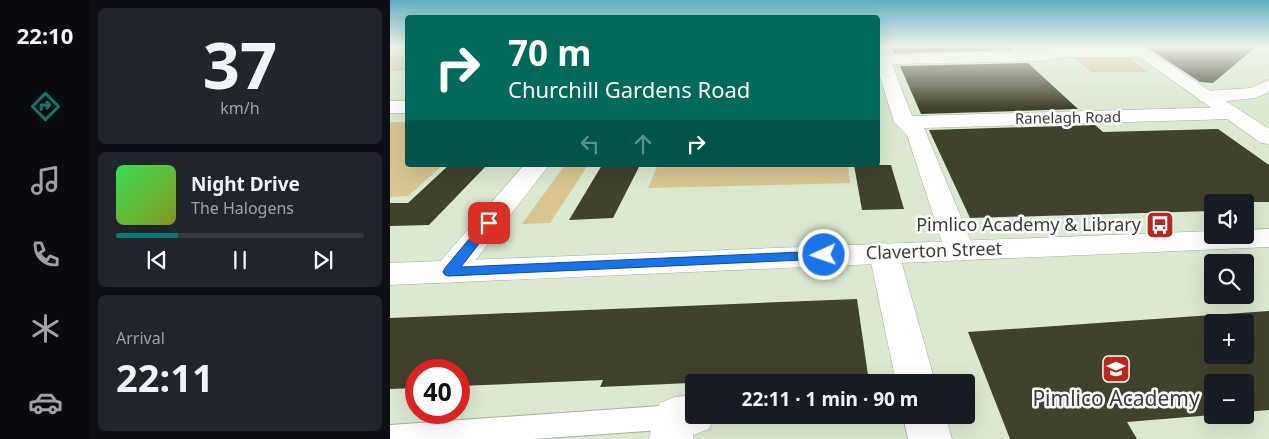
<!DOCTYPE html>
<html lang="en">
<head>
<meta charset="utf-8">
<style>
  body { margin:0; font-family:"Noto Sans",sans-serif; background:#20242c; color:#f1f3f6; height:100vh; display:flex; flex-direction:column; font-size:19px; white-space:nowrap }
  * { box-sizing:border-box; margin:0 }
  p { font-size:16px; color:#9ea1a6 }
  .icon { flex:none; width:28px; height:28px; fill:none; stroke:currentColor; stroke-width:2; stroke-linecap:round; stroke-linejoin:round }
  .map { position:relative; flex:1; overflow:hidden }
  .details { display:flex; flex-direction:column; gap:8px; padding:8px; background:#0d0f14; width:300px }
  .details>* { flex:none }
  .hud { position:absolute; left:15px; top:15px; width:475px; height:152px; border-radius:5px; box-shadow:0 5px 20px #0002; background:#00695c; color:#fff; overflow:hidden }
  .fabs { position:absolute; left:814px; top:194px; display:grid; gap:10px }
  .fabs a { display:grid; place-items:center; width:50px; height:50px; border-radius:5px; background:#171b24; box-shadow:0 5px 20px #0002; font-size:25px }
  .speed { position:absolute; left:15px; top:359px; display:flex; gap:10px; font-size:25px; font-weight:700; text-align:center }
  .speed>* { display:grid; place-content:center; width:65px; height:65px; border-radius:50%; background:#171b24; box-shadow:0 5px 20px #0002; line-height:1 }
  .speed .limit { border:8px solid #d22; background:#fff; color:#111 }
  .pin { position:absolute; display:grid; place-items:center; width:42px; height:42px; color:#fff; margin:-21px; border-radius:10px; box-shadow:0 2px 8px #0006 }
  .me { position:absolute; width:55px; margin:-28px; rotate:267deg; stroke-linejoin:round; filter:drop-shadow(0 0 4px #0008) }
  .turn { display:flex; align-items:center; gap:18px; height:105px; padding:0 20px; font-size:22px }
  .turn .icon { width:65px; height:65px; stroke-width:2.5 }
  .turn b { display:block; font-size:35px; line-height:42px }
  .lanes { display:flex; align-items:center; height:48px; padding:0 20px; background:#0003; justify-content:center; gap:25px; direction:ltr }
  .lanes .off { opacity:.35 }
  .big { font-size:38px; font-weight:700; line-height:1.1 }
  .details .card { flex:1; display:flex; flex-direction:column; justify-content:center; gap:8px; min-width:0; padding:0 18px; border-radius:8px; background:#20242c }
  .details .dial { align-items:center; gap:0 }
  .dial b { font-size:65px; line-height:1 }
  .song { display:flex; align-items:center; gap:15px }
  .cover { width:60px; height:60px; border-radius:8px; background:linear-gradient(135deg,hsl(130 70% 55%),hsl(70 70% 35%)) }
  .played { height:5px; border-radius:2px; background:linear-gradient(90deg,#0f766e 25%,#363941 25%) }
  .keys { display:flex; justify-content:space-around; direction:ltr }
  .trip { position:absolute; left:295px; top:374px; width:290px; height:50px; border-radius:5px; background:#171b24; box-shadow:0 5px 20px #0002; font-weight:700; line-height:50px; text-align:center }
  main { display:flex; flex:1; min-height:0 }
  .dock { display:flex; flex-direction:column; width:90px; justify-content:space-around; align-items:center; background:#090b0e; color:#9ea1a6 }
  .dock .icon { width:35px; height:35px }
  .dock .current { color:#0f766e }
  .dock b { font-size:22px; color:#f1f3f6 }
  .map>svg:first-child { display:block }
</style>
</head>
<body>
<main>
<nav class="dock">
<b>22:10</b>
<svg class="icon current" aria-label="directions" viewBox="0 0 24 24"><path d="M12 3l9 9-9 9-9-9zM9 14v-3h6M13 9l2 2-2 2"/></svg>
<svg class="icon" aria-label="music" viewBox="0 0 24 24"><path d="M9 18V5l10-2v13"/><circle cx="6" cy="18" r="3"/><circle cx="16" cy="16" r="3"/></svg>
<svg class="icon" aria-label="phone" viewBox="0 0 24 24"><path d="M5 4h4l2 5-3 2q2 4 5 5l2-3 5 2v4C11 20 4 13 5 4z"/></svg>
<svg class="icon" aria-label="climate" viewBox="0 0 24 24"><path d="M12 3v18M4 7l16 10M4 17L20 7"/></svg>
<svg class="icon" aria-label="car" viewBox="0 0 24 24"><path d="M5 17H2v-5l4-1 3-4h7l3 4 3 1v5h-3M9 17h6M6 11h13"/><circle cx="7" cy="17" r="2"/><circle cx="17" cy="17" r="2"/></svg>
</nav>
<section class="details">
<div class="card dial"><b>37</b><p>km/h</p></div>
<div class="card">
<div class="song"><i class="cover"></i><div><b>Night Drive</b><p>The Halogens</p></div></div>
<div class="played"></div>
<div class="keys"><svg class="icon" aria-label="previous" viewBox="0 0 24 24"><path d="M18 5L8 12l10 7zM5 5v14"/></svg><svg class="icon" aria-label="pause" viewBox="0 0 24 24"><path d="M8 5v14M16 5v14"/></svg><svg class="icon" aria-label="next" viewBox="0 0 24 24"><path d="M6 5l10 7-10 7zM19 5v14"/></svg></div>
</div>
<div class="card"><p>Arrival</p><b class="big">22:11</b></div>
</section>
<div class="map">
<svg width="879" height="439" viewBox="0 0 879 439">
  <rect width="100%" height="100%" fill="#dbe9d0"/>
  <path fill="#d8c592" d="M0,55H17V71H0Z
    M683,56L737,57L758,72H701Z
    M0,122H17L18,165H53L18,196L0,197Z
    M175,165H198L160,223L132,224Z
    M268,165H458L460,183L258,188Z"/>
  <path fill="#41422c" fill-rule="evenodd" d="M501,46H620L624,50L504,53Z
    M755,46H867L823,83L810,82Z
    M638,63L688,109L531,114L510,66Z
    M705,125L713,132L828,129L879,165V202H822V211L580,218L539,130Z
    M59,165H97L39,225L0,226V203H18Z
    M212,165H250L223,218L179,220Z
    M464,165H501L514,209L472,210Z
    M467,299L478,375L210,387L213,380L69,386V370H26V388L0,389V318Z
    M879,311V410L855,412V382H822V415L737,422L747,439H620L578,332ZM822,322H855V355H822Z"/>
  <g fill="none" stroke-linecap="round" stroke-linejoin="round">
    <defs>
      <path id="service" d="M285,405L294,409L297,417L294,425L285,429L143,439H0V425Z"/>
      <path id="minor" d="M674,47H751L756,49L759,52L756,55L751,57H674L651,61L502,64L522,116L842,107L849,109L852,113L849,117L842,119L534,128L585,251L581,258L570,261L559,258L555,251L517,135L504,122L488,70V55L651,51Z
        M879,80V92L865,98L817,103L810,101L808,97L810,93L817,91L861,88Z
        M0,101H18V113H0Z
        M134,165H159L70,280L59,283L48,280L43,272L48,264Z
        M494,243L505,246L509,253L545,382H506L479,253L483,246Z
        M304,395V415H325L319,429L303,435V439H259L264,417L270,403L285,397Z
        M513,415H555L562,439H518Z"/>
      <path id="tertiary" d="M734,46H751L879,129V144L871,143Z
        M879,229V247L0,285V263L822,231V235H855V230Z"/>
    </defs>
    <use href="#service" stroke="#a5b19a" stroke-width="2"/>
    <use href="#minor" stroke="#a5b19a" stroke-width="1"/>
    <use href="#tertiary" stroke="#a5b19a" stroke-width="1"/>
    <use href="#service" fill="#fff" fill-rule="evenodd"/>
    <use href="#minor" fill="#fff" fill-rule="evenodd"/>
    <use href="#tertiary" fill="#fff" fill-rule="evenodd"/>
  </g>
  <linearGradient id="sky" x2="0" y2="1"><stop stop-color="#60aec2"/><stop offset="0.43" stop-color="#eff5ea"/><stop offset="1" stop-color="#eff5ea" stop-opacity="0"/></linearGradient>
  <rect width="879" height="108" fill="url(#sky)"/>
  <path fill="#1a73e8" stroke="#114b97" d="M99,219L105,223L71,267L434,251L441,255L434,259L59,276L55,275L53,272L55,268L95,220Z"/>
  <defs>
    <symbol id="bus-square" viewBox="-11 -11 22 22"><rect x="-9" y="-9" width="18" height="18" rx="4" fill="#b72920" stroke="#fff"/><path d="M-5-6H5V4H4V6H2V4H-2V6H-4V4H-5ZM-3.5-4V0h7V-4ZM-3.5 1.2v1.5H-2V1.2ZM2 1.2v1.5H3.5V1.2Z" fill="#fff"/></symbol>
    <symbol id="school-square" viewBox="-11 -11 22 22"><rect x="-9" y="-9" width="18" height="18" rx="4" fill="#b72920" stroke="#fff"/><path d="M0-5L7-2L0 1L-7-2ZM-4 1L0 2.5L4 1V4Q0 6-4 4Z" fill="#fff"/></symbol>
  </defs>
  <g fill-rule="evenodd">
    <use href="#bus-square" x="754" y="209" width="32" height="32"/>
    <use href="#school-square" x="710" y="353" width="32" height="32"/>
  </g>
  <g text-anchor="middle" stroke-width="5" stroke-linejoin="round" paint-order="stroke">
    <g font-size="15" fill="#373d33" stroke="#fff">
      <text transform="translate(678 118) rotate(-1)" y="5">Ranelagh Road</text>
    </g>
    <g font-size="18" fill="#373d33" stroke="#fff" text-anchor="end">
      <text x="751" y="231">Pimlico Academy &amp; Library</text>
    </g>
    <g font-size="18" fill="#373d33" stroke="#fff">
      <text transform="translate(544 251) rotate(-2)" y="6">Claverton Street</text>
    </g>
    <g font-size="21" fill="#373d33" stroke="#fff">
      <text x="726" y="406">Pimlico Academy</text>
    </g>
  </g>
</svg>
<div class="fabs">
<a><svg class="icon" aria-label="sound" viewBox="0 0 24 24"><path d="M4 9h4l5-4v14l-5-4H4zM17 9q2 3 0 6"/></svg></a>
<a><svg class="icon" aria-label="search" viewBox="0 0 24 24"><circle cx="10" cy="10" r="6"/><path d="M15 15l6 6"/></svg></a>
<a>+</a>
<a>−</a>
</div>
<div class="speed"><div class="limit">40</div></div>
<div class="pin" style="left:99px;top:223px;background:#d93025"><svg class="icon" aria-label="arrive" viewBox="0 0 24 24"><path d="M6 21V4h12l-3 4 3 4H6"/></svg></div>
<svg class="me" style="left:434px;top:255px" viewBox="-20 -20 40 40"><circle r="17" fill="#1a73e8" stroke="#fff" stroke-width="3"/><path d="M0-11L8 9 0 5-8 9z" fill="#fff"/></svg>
<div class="trip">22:11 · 1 min · 90 m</div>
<div class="hud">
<div class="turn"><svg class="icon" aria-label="right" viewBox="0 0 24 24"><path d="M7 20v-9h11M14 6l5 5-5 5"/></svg><div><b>70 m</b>Churchill Gardens Road</div></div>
<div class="lanes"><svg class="icon off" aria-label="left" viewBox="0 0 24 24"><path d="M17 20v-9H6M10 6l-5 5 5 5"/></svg><svg class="icon off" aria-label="ahead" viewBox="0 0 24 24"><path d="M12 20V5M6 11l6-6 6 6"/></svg><svg class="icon" aria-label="right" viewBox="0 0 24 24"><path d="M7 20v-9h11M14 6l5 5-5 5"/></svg></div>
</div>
</div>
</main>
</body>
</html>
